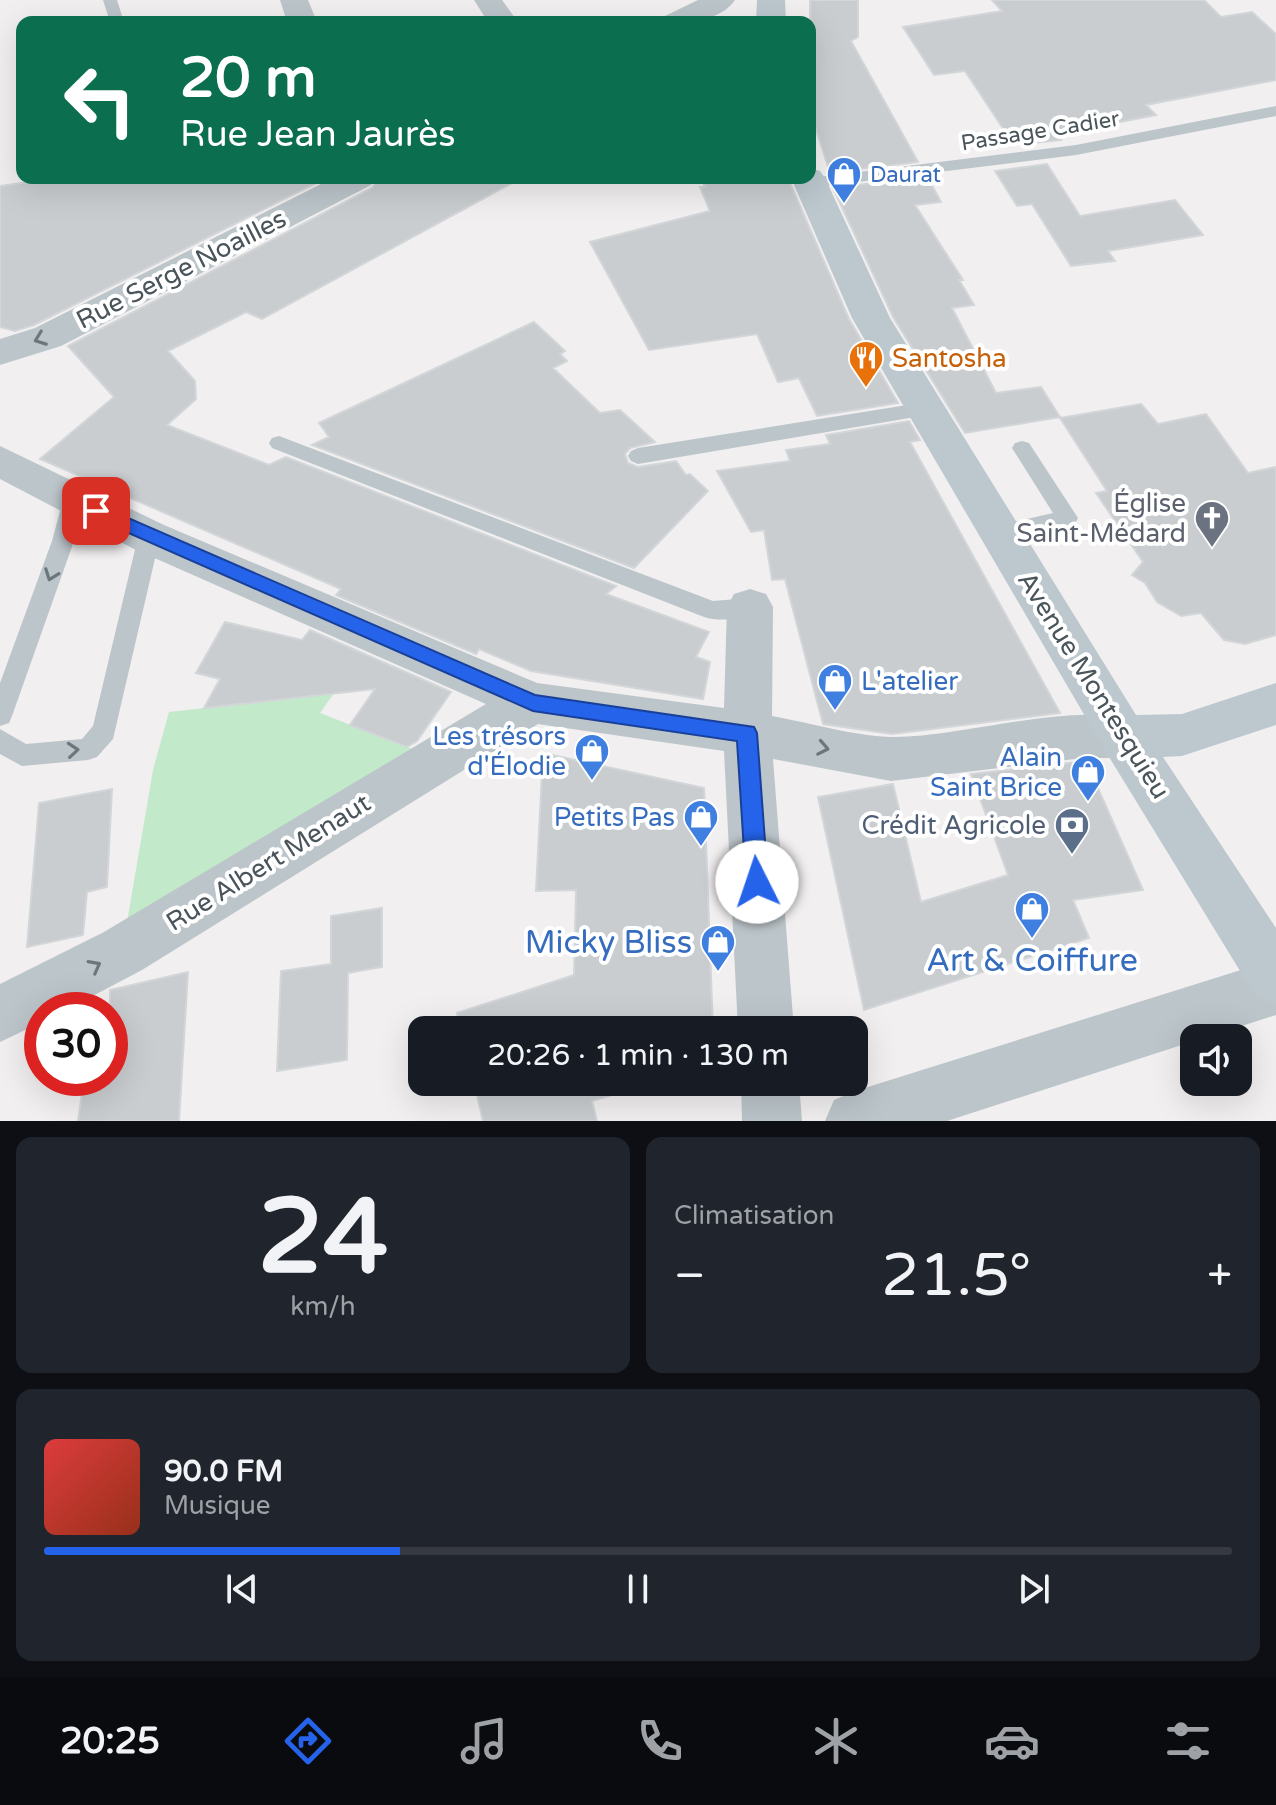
<!DOCTYPE html>
<html lang="fr">
<head>
<meta charset="utf-8">
<style>
  body { margin:0; font-family:"Varela Round",sans-serif; background:#20242c; color:#f1f3f6; height:100vh; display:flex; flex-direction:column; font-size:30px; white-space:nowrap }
  * { box-sizing:border-box; margin:0 }
  p { font-size:26px; color:#9ea1a6 }
  .icon { flex:none; width:44px; height:44px; fill:none; stroke:currentColor; stroke-width:2; stroke-linecap:round; stroke-linejoin:round }
  .map { position:relative; height:1121px; overflow:hidden }
  .sheet { display:flex; flex-direction:column; gap:16px; padding:16px; background:#0d0f14; flex:1 }
  .sheet>* { flex:none }
  .top-card { position:absolute; left:16px; top:16px; width:800px; height:168px; border-radius:16px; box-shadow:0 8px 32px #0002; background:#0b6e4f; color:#fff; overflow:hidden }
  .tools { position:absolute; left:1180px; top:1024px; display:grid; gap:16px }
  .tools a { display:grid; place-items:center; width:72px; height:72px; border-radius:16px; background:#171b24; box-shadow:0 8px 32px #0002; font-size:40px }
  .speed { position:absolute; left:24px; top:992px; display:flex; gap:16px; font-size:40px; font-weight:700; text-align:center }
  .speed>* { display:grid; place-content:center; width:104px; height:104px; border-radius:50%; background:#171b24; box-shadow:0 8px 32px #0002; line-height:1 }
  .speed .limit { border:12px solid #d22; background:#fff; color:#111 }
  .pin { position:absolute; display:grid; place-items:center; width:68px; height:68px; color:#fff; margin:-34px; border-radius:16px; box-shadow:0 4px 12px #0006 }
  .me { position:absolute; width:88px; margin:-44px; rotate:356deg; stroke-linejoin:round; filter:drop-shadow(0 0 6px #0008) }
  .turn { display:flex; align-items:center; gap:28px; height:168px; padding:0 32px; font-size:36px }
  .turn .icon { width:104px; height:104px; stroke-width:2.5 }
  .turn b { display:block; font-size:56px; line-height:68px }
  .big { font-size:60px; font-weight:600; line-height:1.1 }
  .sheet .widget { flex:1; display:flex; flex-direction:column; justify-content:center; gap:12px; min-width:0; padding:0 28px; border-radius:16px; background:#20242c }
  .sheet .dial { align-items:center; gap:0 }
  .dial b { font-size:104px; line-height:1 }
  .song { display:flex; align-items:center; gap:24px }
  .cover { width:96px; height:96px; border-radius:12px; background:linear-gradient(135deg,hsl(0 70% 55%),hsl(10 70% 35%)) }
  .played { height:8px; border-radius:4px; background:linear-gradient(90deg,#2563eb 30%,#363941 30%) }
  .keys { display:flex; justify-content:space-around; direction:ltr }
  .heat { display:flex; justify-content:space-between; align-items:center; font-size:44px; direction:ltr }
  .sheet .tiles { flex:1; display:grid; gap:16px; grid-template-columns:1fr 1fr }
  .widget:last-child { grid-column:span 2 }
  .trip { position:absolute; left:408px; top:1016px; width:460px; height:80px; border-radius:16px; background:#171b24; box-shadow:0 8px 32px #0002; font-weight:600; line-height:80px; text-align:center }
  .menu { display:flex; height:128px; justify-content:space-around; align-items:center; background:#090b0e; color:#9ea1a6 }
  .menu .icon { width:56px; height:56px }
  .menu .current { color:#2563eb }
  .menu b { font-size:36px; color:#f1f3f6 }
  .map>svg:first-child { display:block }
</style>
</head>
<body>
<div class="map">
<svg width="1276" height="1121" viewBox="0 0 1276 1121">
  <rect width="100%" height="100%" fill="#f1efef"/>
  <path fill="#c2e9c9" d="M360,656L320,713L412,749L125,934L153,770L169,712L302,697Z"/>
  <path fill="#c9cdd0" stroke="#d3d6d9" stroke-width="2" d="M810,0H858V37L851,41L918,162L830,173L810,111Z
    M992,0H1204L1221,17L1252,12L1276,34V80L1146,105L1156,115L1057,134L1061,140L1014,145L965,71L934,75L903,27L1002,11Z
    M1047,164L1080,216L1175,200L1203,235L1108,251L1115,261L1071,266L1032,204L1017,206L995,171Z
    M927,176L941,202L915,205L963,280H959L974,305L952,308L996,393L1041,387L1060,417L965,433L893,317L833,188Z
    M57,178H326L34,325L15,331L0,327V186Z
    M379,178H521L262,319L246,312L168,351L195,381L196,399L167,425L269,465L286,457L616,586L606,594L709,632L696,657L710,662L703,699L531,671L479,649L476,654L336,595L341,589L40,459L114,397L68,346L372,188Z
    M701,178H788L849,319L898,403L817,416L799,378L778,382L757,334L649,350L590,242L710,211L700,187H705Z
    M534,322L565,351L560,354L567,361L553,368L600,413L620,410L655,442L630,448L625,454L628,463L638,467L676,461L686,475L690,474L708,491L634,568L312,445L329,437L319,423Z
    M1141,404L1158,424L1206,414L1248,473L1276,467V635L1245,644L1224,640L1201,613L1181,616L1157,602L1145,583L1132,575L1143,562L1096,493L1107,491L1060,418Z
    M909,421L920,440L910,442L1060,713L892,734L823,724L785,579L772,580L764,530L751,532L717,471L790,461L786,450L830,444L826,435Z
    M225,622L302,640L310,630L451,692L417,741L407,747L350,725L375,689L204,708L220,679L196,673Z
    M543,753L704,788L713,1030H461L457,1013L574,975L576,890L536,891Z
    M1086,761L1143,890L1073,900L1089,938L864,1010L818,797L893,784L921,902L1008,875L971,774Z
    M112,789L107,887L87,892L83,935L27,947L39,803Z
    M382,908V967L348,973L347,1060L277,1071L281,971L331,964V916Z
    M188,972L179,1121H78L84,1078H110V990Z
    M474,1082H654L592,1101L597,1121H483Z"/>
  <g fill="none" stroke-linecap="round" stroke-linejoin="round">
    <path fill="#bcc5ca" fill-rule="evenodd" d="M103,0H117L124,22H110Z
      M1276,106V116L1076,155L809,188L801,183L810,178L1076,145Z
      M926,402L936,409L933,414L638,464L631,461L628,456L631,451L638,448Z
      M279,436L713,601L750,598L758,601L761,607L758,613C743,619 719,622 704,617L272,448L269,443L272,438Z
      M1022,441L1029,443L1078,518L1075,524L1067,526L1000,541L992,539L989,533L992,527L1053,513L1012,448L1015,443Z
      M74,492L81,494L85,500L74,541L12,716L9,723L0,726V683L52,541L63,500L67,494Z
      M149,529L157,531L160,537L113,739L97,757L88,760L22,766L0,754V729L26,744L82,739L93,726L138,537L141,531Z"/>
    <path fill="#bcc5ca" fill-rule="evenodd" d="M280,0H308L317,22H287Z
      M474,0H502L518,22H488Z
      M698,0H735C719,23 685,22 660,22L665,16Z
      M333,178H376L371,185L61,346L0,365V339L35,328Z
      M0,446L164,525L537,683L724,708L727,607L734,594L750,589L766,594L773,607L772,716C806,722 859,737 892,737C962,738 1077,699 1140,722L1147,737L1140,752L1123,758H1083L891,781L773,759L794,1030H738L724,751L538,724L142,970L66,1010H42V1022L0,1042V984L104,932L486,704L134,549L0,479Z
      M1276,959V1015L1204,1038H1194V1041L947,1121H825L834,1100L855,1091Z
      M741,1082H799L802,1121H742Z"/>
    <path fill="#bcc8ce" fill-rule="evenodd" d="M757,0H785L786,22H756Z
      M810,168L820,171L825,178L890,318L1136,715L1182,714L1276,683V725L1182,756L1163,757L1276,928V1005L1256,997L1106,752L852,318L791,178H810Z"/>
  </g>
  <defs><path id="oneway-chevron" d="M-2-3.5L2.5 0L-2 3.5" fill="none" stroke-width="1.6" stroke-linecap="round" stroke-linejoin="round" transform="scale(2)"/></defs>
  <g stroke="#6c777c">
    <use href="#oneway-chevron" transform="translate(40 339) rotate(159)"/>
    <use href="#oneway-chevron" transform="translate(51 575) rotate(110)"/>
    <use href="#oneway-chevron" transform="translate(823 748) rotate(11)"/>
    <use href="#oneway-chevron" transform="translate(73 750) rotate(-5)"/>
    <use href="#oneway-chevron" transform="translate(95 966) rotate(-28)"/>
  </g>
  <path fill="#2563eb" stroke="#184099" stroke-width="2" d="M96,504L535,695L754,727L757,733L768,882L764,889L757,892L749,889L746,882L737,741L533,711L90,516L87,511L90,506Z"/>
  <defs>
    <symbol id="shop-pin" viewBox="-11 -11 22 30"><path d="M0 17L-7.5 6A9.5 9.5 0 1 1 7.5 6Z" fill="#3f7fe0" stroke="#fff"/><path d="M-5-2.5h2.3a2.7 3.5 0 0 1 5.4 0H5L5.5 6h-11ZM-1.5-2.5h3a1.5 2.3 0 0 0-3 0Z" fill="#fff"/></symbol>
    <symbol id="restaurant-pin" viewBox="-11 -11 22 30"><path d="M0 17L-7.5 6A9.5 9.5 0 1 1 7.5 6Z" fill="#e8710a" stroke="#fff"/><path d="M-5-6h1v4h1v-4h1v4h1v-4h1v5L-1.5 .5V6h-2V.5L-5-1ZM5-6V6H3V1.5H1.5Q1.5-4 5-6Z" fill="#fff"/></symbol>
    <symbol id="church-pin" viewBox="-11 -11 22 30"><path d="M0 17L-7.5 6A9.5 9.5 0 1 1 7.5 6Z" fill="#6b7280" stroke="#fff"/><path d="M-1.2-6h2.4v3.5h3.3v2.4h-3.3V6h-2.4V-.1h-3.3v-2.4h3.3Z" fill="#fff"/></symbol>
    <symbol id="bank-pin" viewBox="-11 -11 22 30"><path d="M0 17L-7.5 6A9.5 9.5 0 1 1 7.5 6Z" fill="#5c6f8a" stroke="#fff"/><path d="M-6-4H6V4H-6ZM0-2.3a2.3 2.3 0 1 0 0 4.6a2.3 2.3 0 1 0 0-4.6Z" fill="#fff"/></symbol>
  </defs>
  <g fill-rule="evenodd">
    <use href="#shop-pin" x="824" y="154" width="40" height="54"/>
    <use href="#restaurant-pin" x="846" y="338" width="40" height="54"/>
    <use href="#church-pin" x="1192" y="498" width="40" height="54"/>
    <use href="#shop-pin" x="815" y="661" width="40" height="54"/>
    <use href="#shop-pin" x="572" y="731" width="40" height="54"/>
    <use href="#shop-pin" x="1068" y="752" width="40" height="54"/>
    <use href="#shop-pin" x="681" y="797" width="40" height="54"/>
    <use href="#bank-pin" x="1052" y="805" width="40" height="54"/>
    <use href="#shop-pin" x="1012" y="889" width="40" height="54"/>
    <use href="#shop-pin" x="698" y="922" width="40" height="54"/>
  </g>
  <g text-anchor="middle" stroke-width="8" stroke-linejoin="round" paint-order="stroke">
    <g font-size="22" fill="#49555a" stroke="#fff">
      <text transform="translate(1040 130) rotate(-9)" y="8">Passage Cadier</text>
    </g>
    <g font-size="22" fill="#366cbe" stroke="#fff" text-anchor="start">
      <text x="870" y="182">Daurat</text>
    </g>
    <g font-size="26" fill="#49555a" stroke="#fff">
      <text transform="translate(181 269) rotate(-27)" y="9">Rue Serge Noailles</text>
      <text transform="translate(1094 685) rotate(58)" y="9">Avenue Montesquieu</text>
      <text transform="translate(268 862) rotate(-32)" y="9">Rue Albert Menaut</text>
    </g>
    <g font-size="26" fill="#c56008" stroke="#fff" text-anchor="start">
      <text x="892" y="367">Santosha</text>
    </g>
    <g font-size="26" fill="#5b616d" stroke="#fff" text-anchor="end">
      <text x="1186" y="512">Église<tspan x="1186" dy="30">Saint-Médard</tspan></text>
    </g>
    <g font-size="26" fill="#366cbe" stroke="#fff" text-anchor="end">
      <text x="861" y="690" text-anchor="start">L'atelier</text>
      <text x="566" y="745">Les trésors<tspan x="566" dy="30">d'Élodie</tspan></text>
      <text x="1062" y="766">Alain<tspan x="1062" dy="30">Saint Brice</tspan></text>
      <text x="675" y="826">Petits Pas</text>
    </g>
    <g font-size="26" fill="#4e5e75" stroke="#fff" text-anchor="end">
      <text x="1046" y="834">Crédit Agricole</text>
    </g>
    <g font-size="32" fill="#366cbe" stroke="#fff" text-anchor="end">
      <text x="692" y="953">Micky Bliss</text>
      <text x="1032" y="971" text-anchor="middle">Art &amp; Coiffure</text>
    </g>
  </g>
</svg>
<div class="tools">
<a><svg class="icon" aria-label="sound" viewBox="0 0 24 24"><path d="M4 9h4l5-4v14l-5-4H4zM17 9q2 3 0 6"/></svg></a>
</div>
<div class="speed"><div class="limit">30</div></div>
<div class="pin" style="left:96px;top:511px;background:#d93025"><svg class="icon" aria-label="arrive" viewBox="0 0 24 24"><path d="M6 21V4h12l-3 4 3 4H6"/></svg></div>
<svg class="me" style="left:757px;top:882px" viewBox="-20 -20 40 40"><circle r="19" fill="#fff"/><path d="M0-13L10 11 0 6-10 11z" fill="#2563eb"/></svg>
<div class="trip">20:26 · 1 min · 130 m</div>
<div class="top-card">
<div class="turn"><svg class="icon" aria-label="left" viewBox="0 0 24 24"><path d="M17 20v-9H6M10 6l-5 5 5 5"/></svg><div><b>20 m</b>Rue Jean Jaurès</div></div>
</div>
</div>
<section class="sheet">
<div class="tiles">
<div class="widget dial"><b>24</b><p>km/h</p></div>
<div class="widget"><p>Climatisation</p>
<div class="heat"><a>−</a><b class="big">21.5°</b><a>+</a></div>
</div>
<div class="widget">
<div class="song"><i class="cover"></i><div><b>90.0 FM</b><p>Musique</p></div></div>
<div class="played"></div>
<div class="keys"><svg class="icon" aria-label="previous" viewBox="0 0 24 24"><path d="M18 5L8 12l10 7zM5 5v14"/></svg><svg class="icon" aria-label="pause" viewBox="0 0 24 24"><path d="M8 5v14M16 5v14"/></svg><svg class="icon" aria-label="next" viewBox="0 0 24 24"><path d="M6 5l10 7-10 7zM19 5v14"/></svg></div>
</div>
</div>
</section>
<nav class="menu">
<b>20:25</b>
<svg class="icon current" aria-label="directions" viewBox="0 0 24 24"><path d="M12 3l9 9-9 9-9-9zM9 14v-3h6M13 9l2 2-2 2"/></svg>
<svg class="icon" aria-label="music" viewBox="0 0 24 24"><path d="M9 18V5l10-2v13"/><circle cx="6" cy="18" r="3"/><circle cx="16" cy="16" r="3"/></svg>
<svg class="icon" aria-label="phone" viewBox="0 0 24 24"><path d="M5 4h4l2 5-3 2q2 4 5 5l2-3 5 2v4C11 20 4 13 5 4z"/></svg>
<svg class="icon" aria-label="climate" viewBox="0 0 24 24"><path d="M12 3v18M4 7l16 10M4 17L20 7"/></svg>
<svg class="icon" aria-label="car" viewBox="0 0 24 24"><path d="M5 17H2v-5l4-1 3-4h7l3 4 3 1v5h-3M9 17h6M6 11h13"/><circle cx="7" cy="17" r="2"/><circle cx="17" cy="17" r="2"/></svg>
<svg class="icon" aria-label="filters" viewBox="0 0 24 24"><path d="M4 7h16M4 17h16"/><circle cx="9" cy="7" r="2"/><circle cx="15" cy="17" r="2"/></svg>
</nav>
</body>
</html>
